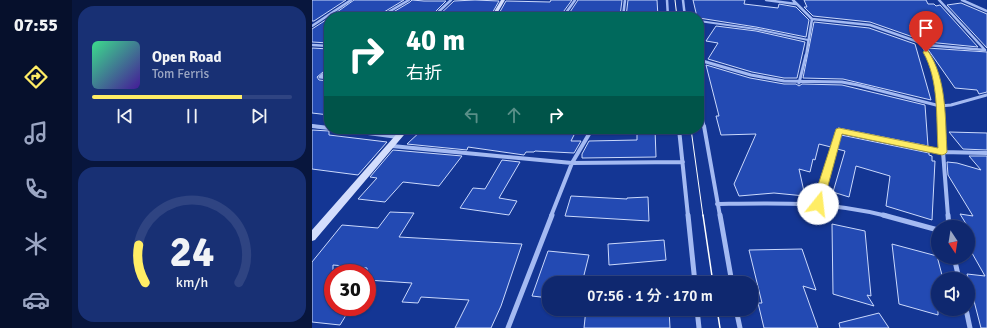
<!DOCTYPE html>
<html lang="ja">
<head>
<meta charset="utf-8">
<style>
  body { margin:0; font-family:Signika,"Noto Sans JP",sans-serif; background:#183074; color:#f1f3f6; height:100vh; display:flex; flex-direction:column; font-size:15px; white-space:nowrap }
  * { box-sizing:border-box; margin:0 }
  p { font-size:13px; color:#9ba6c3 }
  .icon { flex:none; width:22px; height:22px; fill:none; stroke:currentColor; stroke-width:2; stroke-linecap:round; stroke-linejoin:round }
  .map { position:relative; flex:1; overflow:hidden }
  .details { display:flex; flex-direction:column; gap:6px; padding:6px; background:#08163d; width:240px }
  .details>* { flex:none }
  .guide { position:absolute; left:12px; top:12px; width:380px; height:122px; border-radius:16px; box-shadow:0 1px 3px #0004,0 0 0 1px #2f4482; background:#00695c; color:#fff; overflow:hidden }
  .needle { width:26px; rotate:168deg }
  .tools { position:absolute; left:619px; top:220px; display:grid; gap:8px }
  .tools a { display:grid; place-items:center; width:44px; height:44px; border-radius:50%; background:#0f286f; box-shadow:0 1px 3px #0004,0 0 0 1px #2f4482; font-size:20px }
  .speed { position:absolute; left:12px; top:264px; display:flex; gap:8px; font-size:20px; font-weight:700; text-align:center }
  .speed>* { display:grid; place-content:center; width:52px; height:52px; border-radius:50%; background:#0f286f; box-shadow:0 1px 3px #0004,0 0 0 1px #2f4482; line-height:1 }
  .speed .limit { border:6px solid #d22; background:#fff; color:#111 }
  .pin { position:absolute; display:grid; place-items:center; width:34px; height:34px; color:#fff; margin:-41px -17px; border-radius:50% 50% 50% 0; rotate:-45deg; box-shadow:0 0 4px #0007 }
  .pin .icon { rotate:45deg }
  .me { position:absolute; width:44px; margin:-22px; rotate:16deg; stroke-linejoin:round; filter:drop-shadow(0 0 3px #0008) }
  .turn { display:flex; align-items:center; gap:14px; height:84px; padding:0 16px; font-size:18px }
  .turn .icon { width:52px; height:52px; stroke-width:2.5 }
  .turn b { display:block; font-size:28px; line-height:34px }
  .lanes { display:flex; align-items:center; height:38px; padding:0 16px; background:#0003; justify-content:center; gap:20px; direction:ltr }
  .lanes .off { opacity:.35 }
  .details .card { flex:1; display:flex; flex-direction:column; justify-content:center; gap:6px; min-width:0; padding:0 14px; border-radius:16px; background:#183074 }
  .details .dial { align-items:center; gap:0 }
  .dial svg { height:104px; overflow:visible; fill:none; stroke:#2f4482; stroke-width:7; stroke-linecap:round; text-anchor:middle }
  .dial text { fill:#f1f3f6; stroke:none }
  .song { display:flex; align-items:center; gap:12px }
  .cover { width:48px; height:48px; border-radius:6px; background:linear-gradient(135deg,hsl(150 70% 55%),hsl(260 70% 35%)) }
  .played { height:4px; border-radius:2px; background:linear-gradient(90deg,#ffed65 75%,#2f4482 75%) }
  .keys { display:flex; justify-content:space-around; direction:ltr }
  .trip { position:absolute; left:230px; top:276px; width:216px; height:40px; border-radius:16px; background:#0f286f; box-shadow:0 1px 3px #0004,0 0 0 1px #2f4482; font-weight:600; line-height:40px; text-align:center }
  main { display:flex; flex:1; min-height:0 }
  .menu { display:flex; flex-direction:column; width:72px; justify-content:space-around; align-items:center; background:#06102c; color:#9ba6c3 }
  .menu .icon { width:28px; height:28px }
  .menu .current { color:#ffed65 }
  .menu b { font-size:18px; color:#f1f3f6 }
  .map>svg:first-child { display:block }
</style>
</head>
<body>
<main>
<nav class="menu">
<b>07:55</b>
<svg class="icon current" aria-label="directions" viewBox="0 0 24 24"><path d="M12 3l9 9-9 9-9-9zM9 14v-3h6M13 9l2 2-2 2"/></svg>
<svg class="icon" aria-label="music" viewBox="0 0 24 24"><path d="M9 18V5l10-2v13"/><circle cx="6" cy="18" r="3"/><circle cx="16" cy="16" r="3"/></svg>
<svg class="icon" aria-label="phone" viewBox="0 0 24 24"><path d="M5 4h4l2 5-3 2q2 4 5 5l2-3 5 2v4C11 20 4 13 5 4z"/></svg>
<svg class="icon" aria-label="climate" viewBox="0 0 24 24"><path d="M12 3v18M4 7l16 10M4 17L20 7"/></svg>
<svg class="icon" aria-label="car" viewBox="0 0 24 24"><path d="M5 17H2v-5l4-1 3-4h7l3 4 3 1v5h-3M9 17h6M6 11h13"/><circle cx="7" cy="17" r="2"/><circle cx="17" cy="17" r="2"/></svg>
</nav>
<section class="details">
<div class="card">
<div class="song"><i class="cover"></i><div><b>Open Road</b><p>Tom Ferris</p></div></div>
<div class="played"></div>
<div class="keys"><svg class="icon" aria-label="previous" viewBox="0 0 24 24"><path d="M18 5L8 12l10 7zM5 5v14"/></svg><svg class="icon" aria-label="pause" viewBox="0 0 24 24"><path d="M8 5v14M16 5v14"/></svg><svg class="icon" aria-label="next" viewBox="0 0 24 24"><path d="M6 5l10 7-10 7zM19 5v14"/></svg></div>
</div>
<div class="card dial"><svg viewBox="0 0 100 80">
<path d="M14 69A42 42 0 1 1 86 69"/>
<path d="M14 69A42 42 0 0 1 9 40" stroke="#ffed65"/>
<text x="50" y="56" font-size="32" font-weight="700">24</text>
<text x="50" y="72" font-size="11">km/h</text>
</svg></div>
</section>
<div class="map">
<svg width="675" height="328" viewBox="0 0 675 328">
  <rect width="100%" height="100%" fill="#143694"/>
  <path fill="#234ab3" stroke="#cbd9fc" d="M0,0H34L2,21H0Z
    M42,0H92L67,15L65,17H18Z
    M100,0L112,1H134L118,17H73L98,2Z
    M163,0L187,1L178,17H125L142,1Z
    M239,0H260L249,15L185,17L194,1L238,2Z
    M266,0H310L308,16L256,15Z
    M316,0H345L346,17H314Z
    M381,0H433L432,4L466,8L467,4L484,7L497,20L494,37L444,27L387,18L385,17Z
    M492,0H614L616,4H622L624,6L628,5L666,47L616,42L608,40L598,25L601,37L558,22L501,16L492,7H495Z
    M649,3L675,14V48L635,5Z
    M17,18V43L0,42V29Z
    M502,22L557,28L603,44L619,100L531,79L491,78Z
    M404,26L444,31L493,42L485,78H472L440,72L396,59L406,43L394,41Z
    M0,48L17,49V67L5,77L7,80L17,81V115L0,113Z
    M615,48L675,52V92L667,94L665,90L643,88Z
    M394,65L438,78L472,84H484L487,86L490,84L530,85L613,105L616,146L526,128L524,130L519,147L507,144L503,160L501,159L498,172L487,169L493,196L462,193L427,196L422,184L444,134L409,135L404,116H407Z
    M111,129H265L259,141H269L262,153L223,151L222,152H214L212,155L156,147L155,150L95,144Z
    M325,129H343L344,157L270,158V154L277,141L325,140Z
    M0,130L17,131V135L75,142L46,175L0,169Z
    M637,132L675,133V150L651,149Z
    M529,135L617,153V155L620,156V161H623L620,220L574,206L578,176L544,166L537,197L521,192L533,151L525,149Z
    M81,150L150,156L127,186L91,182L73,202L46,199L65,178L58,177Z
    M657,156H675V328H669L655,274L673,276L656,246V227L648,214L661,216L636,175L635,162L645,163L669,170Z
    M190,160L208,162L187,198L205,201L197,215L148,208L161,188L173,189Z
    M259,196L315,199V198L336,197L337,221L253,216Z
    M78,212L102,213L87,237L210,244L189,306L179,328H143L157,300L109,297L106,303L90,302L100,283L55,280V268L21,265V307H39L28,325L0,322V262L30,225L66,228Z
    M520,224L553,231L559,296L555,295L562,306L521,294Z
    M352,240L354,260L297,265L296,244Z
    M580,244L625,256L631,279H626V315L587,304Z
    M490,249L504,290L491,286L506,328H452L446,303H450L437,250Z
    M236,251L277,255L270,283H237V298L220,296Z
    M274,309H357L358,328H272Z
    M567,313L577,328H528L527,323Z"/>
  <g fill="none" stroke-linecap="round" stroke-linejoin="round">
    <path stroke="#a4baf2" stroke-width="2" d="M387,21L444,29L496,40"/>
    <path stroke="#a4baf2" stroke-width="2.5" d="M355,0L356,17
      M371,0L373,17
      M454,0L484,4
      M481,0L500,19L494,56
      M627,0L673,50
      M650,0L675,11
      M68,17L97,0
      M121,17L139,0
      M251,17L263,0
      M311,17L313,0
      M500,19L558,25L615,45L673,50
      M0,26L39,0
      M609,43L616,56
      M0,45L17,46"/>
    <path stroke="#a4baf2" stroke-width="3" d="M616,55L625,80L629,127
      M387,60L439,75L472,81L530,82L546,85L628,106L639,105L675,95
      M17,70L8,77L17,78
      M487,83L494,55
      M387,97L392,127
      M0,126L8,127"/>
    <path stroke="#a4baf2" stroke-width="4" d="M0,126L17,128
      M392,126L408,216
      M629,126L636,216
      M26,129L86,137
      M367,129L376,216
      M80,146L260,163L371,162
      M405,204C466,203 515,201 575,216
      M505,204L527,131L630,152L675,153
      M239,216L260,163L280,129"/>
    <path stroke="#a4baf2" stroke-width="5" d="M376,215L383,283
      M408,215L420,283
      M571,215L626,230
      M636,215L637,227
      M642,257L647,279
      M385,309L387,328
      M424,309L428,328
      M654,309L658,328
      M196,328L240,215"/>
    <path fill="#d3ddfc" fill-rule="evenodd" d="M189,0H193L183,17H179Z
      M89,129H97L3,240L0,241V230Z"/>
    <path stroke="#fff" stroke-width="1" d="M363,0L365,17
      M379,129L391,216"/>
    <path stroke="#fff" stroke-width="1.5" d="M391,215L401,283
      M405,309L408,328"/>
  </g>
  <path fill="#ffed65" stroke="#a69a42" d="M614,50L616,51C635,79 633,119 635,152L633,154L630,155L530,134L511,204L509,207H502L500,204L524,129L527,128L626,148C624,117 627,80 611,52Z"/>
</svg>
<div class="tools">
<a><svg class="needle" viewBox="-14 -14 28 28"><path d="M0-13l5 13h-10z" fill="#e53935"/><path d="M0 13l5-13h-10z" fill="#9ba6c3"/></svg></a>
<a><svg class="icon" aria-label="sound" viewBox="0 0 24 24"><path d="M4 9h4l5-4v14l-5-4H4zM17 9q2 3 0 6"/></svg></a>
</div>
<div class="speed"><div class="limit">30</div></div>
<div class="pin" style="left:614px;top:52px;background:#d93025"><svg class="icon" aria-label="arrive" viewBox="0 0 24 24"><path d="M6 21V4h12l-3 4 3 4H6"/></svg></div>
<svg class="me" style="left:506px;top:204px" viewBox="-20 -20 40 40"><circle r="19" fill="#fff"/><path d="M0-13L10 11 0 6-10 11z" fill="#ffed65"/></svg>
<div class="trip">07:56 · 1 分 · 170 m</div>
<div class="guide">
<div class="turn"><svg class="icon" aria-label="right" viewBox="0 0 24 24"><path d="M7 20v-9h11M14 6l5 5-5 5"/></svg><div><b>40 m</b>右折</div></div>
<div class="lanes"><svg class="icon off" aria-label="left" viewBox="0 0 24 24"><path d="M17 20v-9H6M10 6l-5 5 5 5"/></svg><svg class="icon off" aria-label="ahead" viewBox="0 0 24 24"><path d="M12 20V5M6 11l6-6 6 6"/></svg><svg class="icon" aria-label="right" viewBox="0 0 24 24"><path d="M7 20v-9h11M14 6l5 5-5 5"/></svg></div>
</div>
</div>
</main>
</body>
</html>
